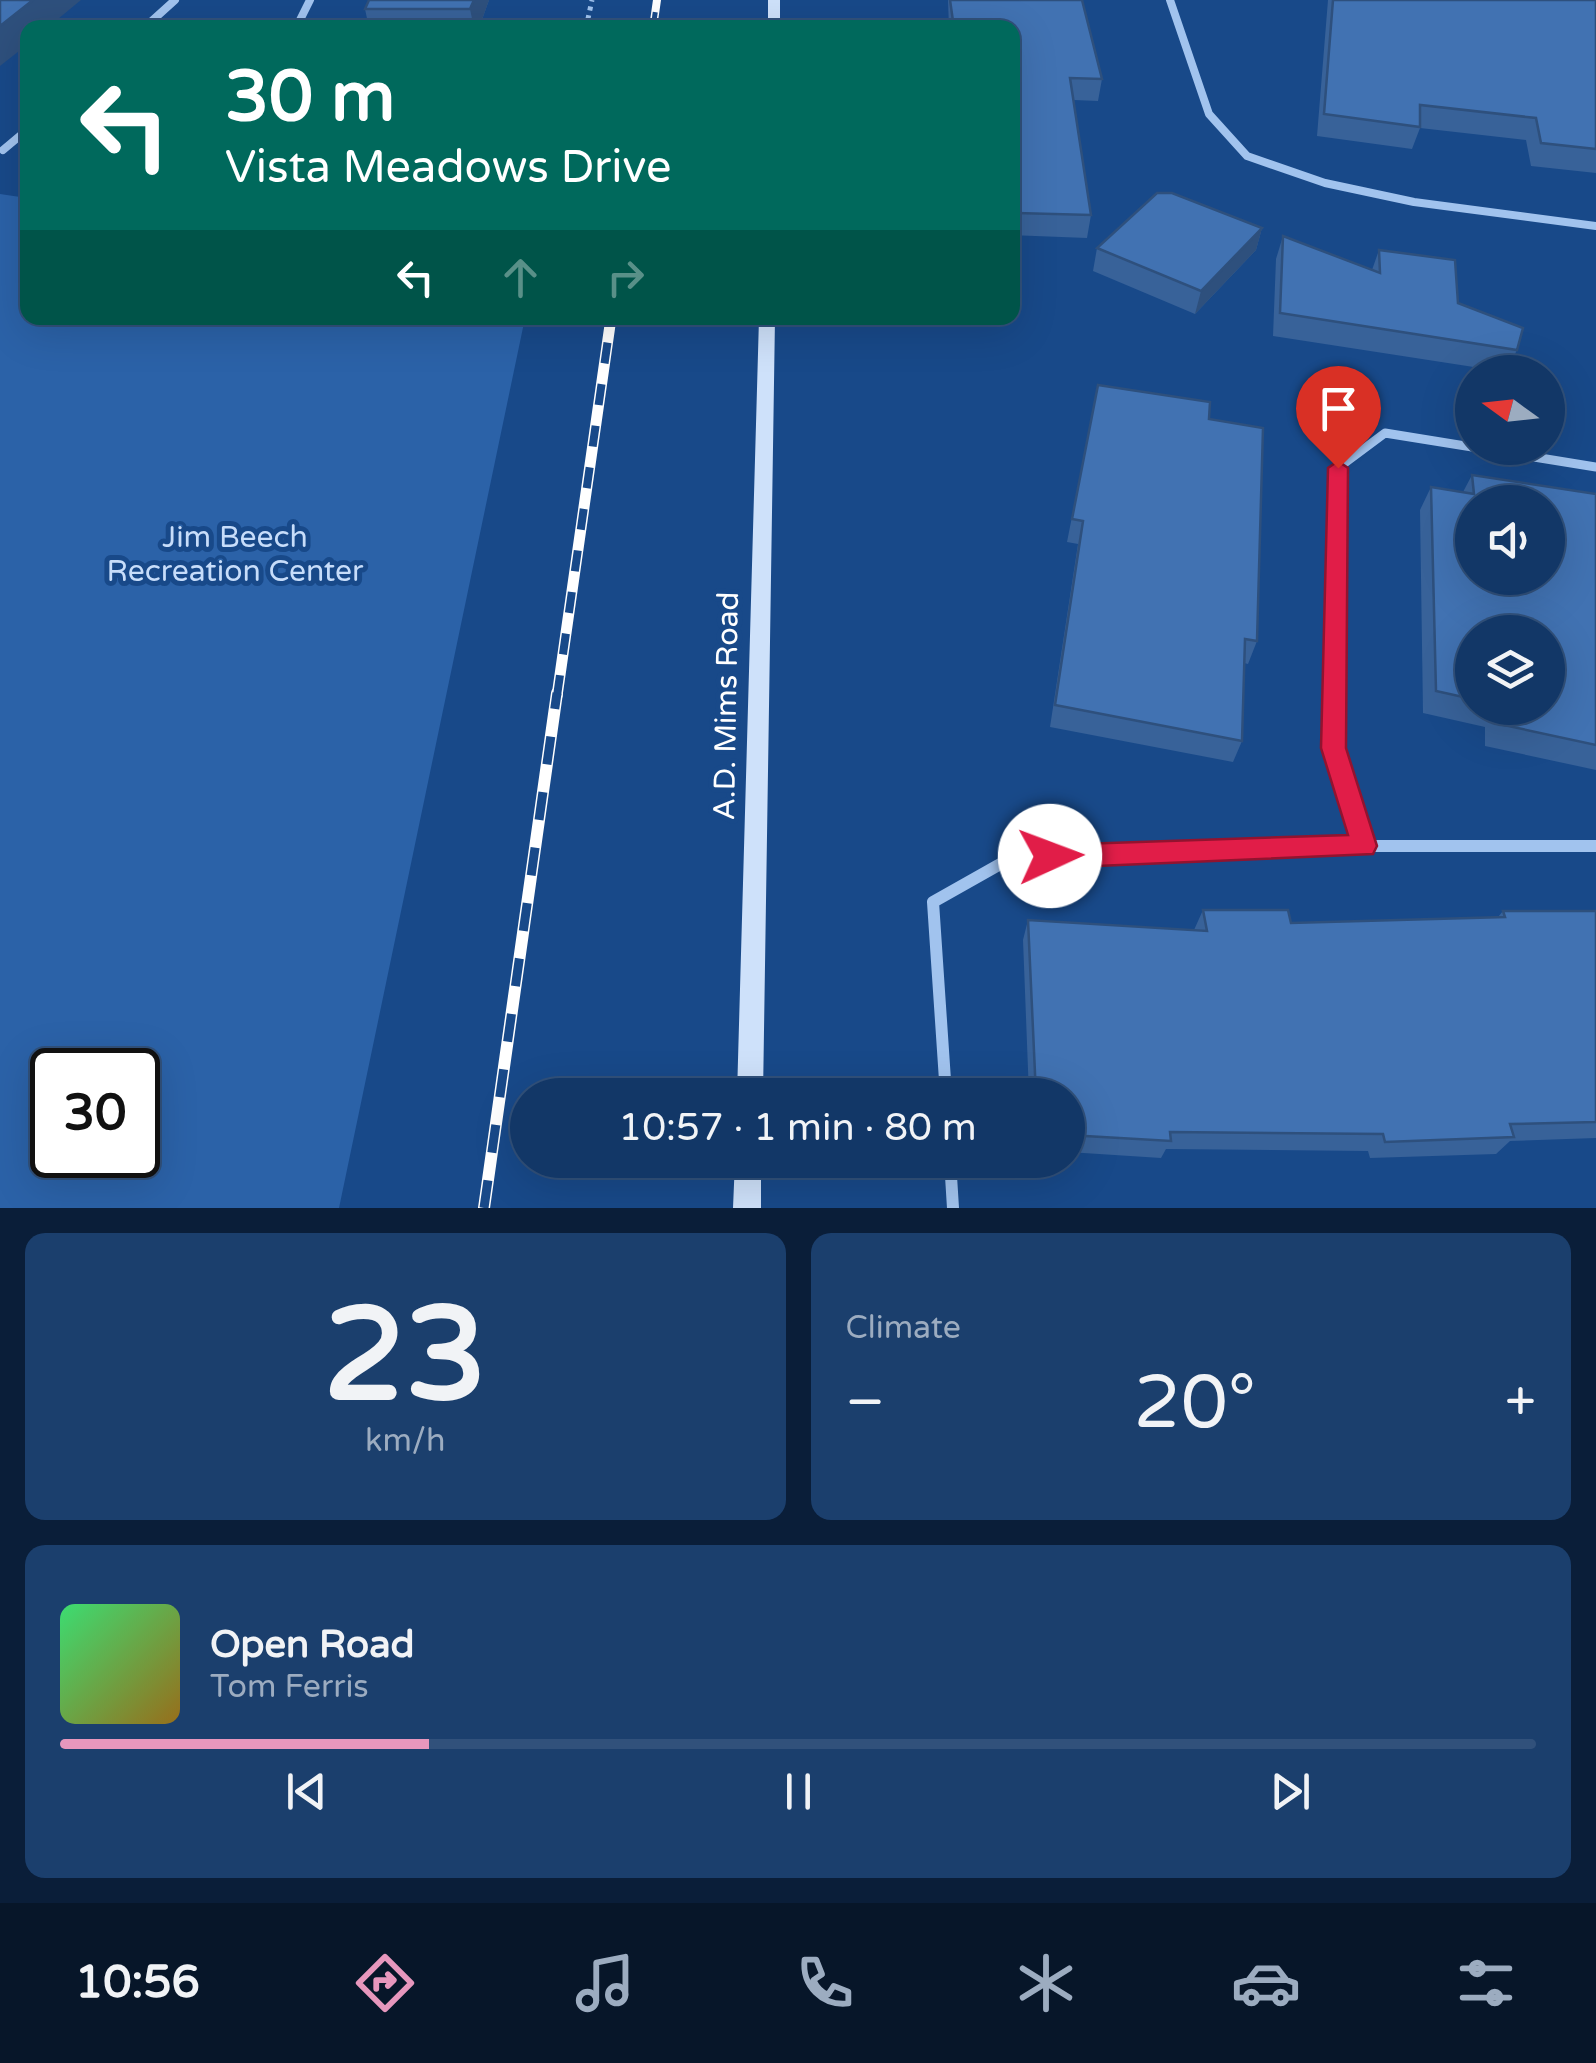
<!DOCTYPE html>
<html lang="en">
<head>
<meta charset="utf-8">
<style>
  body { margin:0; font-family:"Varela Round",sans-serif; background:#1b3f6d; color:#f1f3f6; height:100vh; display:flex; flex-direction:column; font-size:38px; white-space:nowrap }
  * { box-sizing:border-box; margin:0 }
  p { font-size:32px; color:#9cacc0 }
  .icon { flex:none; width:55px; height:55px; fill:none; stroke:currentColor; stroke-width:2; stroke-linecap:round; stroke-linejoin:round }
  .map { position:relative; height:1208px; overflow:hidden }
  .drawer { display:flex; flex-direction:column; gap:25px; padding:25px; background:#0a1e39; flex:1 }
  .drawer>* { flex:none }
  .guide { position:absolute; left:20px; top:20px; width:1000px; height:305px; border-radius:20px; box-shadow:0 10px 40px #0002,0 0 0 2px #31517b; background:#00695c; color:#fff; overflow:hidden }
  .needle { width:65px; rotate:285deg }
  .buttons { position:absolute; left:1455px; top:355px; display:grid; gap:20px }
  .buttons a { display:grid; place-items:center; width:110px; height:110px; border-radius:50%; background:#123767; box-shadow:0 10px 40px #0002,0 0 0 2px #31517b; font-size:50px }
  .speed { position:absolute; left:30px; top:1048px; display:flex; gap:20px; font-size:50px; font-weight:700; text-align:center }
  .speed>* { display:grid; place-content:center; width:130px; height:130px; border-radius:50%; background:#123767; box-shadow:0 10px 40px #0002,0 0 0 2px #31517b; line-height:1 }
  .speed .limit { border:5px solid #111; border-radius:15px; background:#fff; color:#111 }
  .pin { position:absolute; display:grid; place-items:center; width:85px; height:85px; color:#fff; margin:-102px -42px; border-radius:50% 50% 50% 0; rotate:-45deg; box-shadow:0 0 10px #0007 }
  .pin .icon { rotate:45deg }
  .me { position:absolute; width:110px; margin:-55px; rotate:88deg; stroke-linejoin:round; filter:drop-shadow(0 0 8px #0008) }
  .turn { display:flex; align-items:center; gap:35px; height:210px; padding:0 40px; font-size:45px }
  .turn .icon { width:130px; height:130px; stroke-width:2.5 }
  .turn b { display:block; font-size:70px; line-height:85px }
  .lanes { display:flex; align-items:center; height:95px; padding:0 40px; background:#0003; justify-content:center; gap:50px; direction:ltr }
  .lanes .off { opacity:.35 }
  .big { font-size:75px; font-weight:600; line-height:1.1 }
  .drawer .card { flex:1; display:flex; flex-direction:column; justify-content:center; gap:15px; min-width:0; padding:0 35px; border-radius:20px; background:#1b3f6d }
  .drawer .dial { align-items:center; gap:0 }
  .dial b { font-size:130px; line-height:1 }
  .song { display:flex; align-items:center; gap:30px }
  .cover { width:120px; height:120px; border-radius:15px; background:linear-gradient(135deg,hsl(140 70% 55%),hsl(40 70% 35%)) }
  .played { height:10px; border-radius:5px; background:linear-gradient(90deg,#e797bd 25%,#31517b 25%) }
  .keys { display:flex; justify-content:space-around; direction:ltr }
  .heat { display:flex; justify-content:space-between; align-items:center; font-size:55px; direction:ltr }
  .drawer .tiles { flex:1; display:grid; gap:25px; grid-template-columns:1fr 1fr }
  .card:last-child { grid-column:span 2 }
  .trip { position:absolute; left:510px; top:1078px; width:575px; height:100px; border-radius:50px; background:#123767; box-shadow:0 10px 40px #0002,0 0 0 2px #31517b; font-weight:600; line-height:100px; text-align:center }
  .menu { display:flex; height:160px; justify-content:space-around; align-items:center; background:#071629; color:#9cacc0 }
  .menu .icon { width:70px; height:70px }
  .menu .current { color:#e797bd }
  .menu b { font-size:45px; color:#f1f3f6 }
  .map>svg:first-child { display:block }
</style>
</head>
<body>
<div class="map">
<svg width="1596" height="1208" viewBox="0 0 1596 1208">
  <rect width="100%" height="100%" fill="#184989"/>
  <path fill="#2b62a8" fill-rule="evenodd" d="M0,194L27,198L28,318H525L339,1208H0ZM52,1070H138V1155H52Z"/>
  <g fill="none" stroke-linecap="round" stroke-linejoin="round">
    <path stroke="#a1c3ee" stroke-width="5" stroke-dasharray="4 5" stroke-linecap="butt" d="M586,28L592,0"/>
    <path stroke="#a1c3ee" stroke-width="8" d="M1170,0L1209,114L1247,156L1325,183L1414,202L1596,226
      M144,28L175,0
      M296,28L310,0
      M3,150L28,129"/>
    <path stroke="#a1c3ee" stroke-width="9" d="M1334,696L1338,468L1385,433L1596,467"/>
    <path stroke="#a1c3ee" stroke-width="12" d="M1334,693L1333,748L1364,846
      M946,1095L933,902L1011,858L1364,846H1596
      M950,1160L953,1208"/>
    <path fill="#cee1fa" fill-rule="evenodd" d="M768,0H780V28H768Z
      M759,318H775L763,1095H737Z
      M735,1160H761V1208H733Z"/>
    <defs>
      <path id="rail-far2" d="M653,28L657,0"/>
      <path id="rail-far1" d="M557,696L611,318"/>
      <path id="rail" d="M484,1208L557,693"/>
    </defs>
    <use href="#rail-far2" stroke="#fff" stroke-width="8"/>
    <use href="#rail-far1" stroke="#fff" stroke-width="11"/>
    <use href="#rail" stroke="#fff" stroke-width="12"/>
    <use href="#rail-far2" stroke="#184989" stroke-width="5" stroke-dasharray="16" stroke-linecap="butt"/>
    <use href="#rail-far1" stroke="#184989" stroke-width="8" stroke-dasharray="21" stroke-linecap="butt"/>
    <use href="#rail" stroke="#184989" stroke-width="9" stroke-dasharray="28" stroke-linecap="butt"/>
  </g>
  <path fill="#386299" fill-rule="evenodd" d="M369,0H489L479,28H369L365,9Z
    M948,0H1082L1102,79L1098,101L1074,100L1091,215L1087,238L1012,235V28H949Z
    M1328,0H1596V173L1531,166L1526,140L1420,128L1412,149L1317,136Z
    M1262,228L1256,250L1195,314L1093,271L1097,248Z
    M1283,236L1372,270L1379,250L1458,303L1517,350L1506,372L1273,336L1276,259Z
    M1098,385L1209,419L1257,641L1248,664L1244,663L1242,741L1233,762L1050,727L1078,544L1067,542Z
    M1472,475L1596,494V770L1485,746V727L1423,713L1420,510L1431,487L1463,492ZM1472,632L1548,708H1472Z
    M1203,910L1291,923L1498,917L1503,911H1596V1138L1510,1141L1496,1154L1370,1158L1368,1151L1166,1149L1161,1158L1068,1152V1095H1029L1023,940L1028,920L1194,930Z"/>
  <path fill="#2e507d" d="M33,0H81L47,28H28V44L0,66V26Z
    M474,0H489L479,28H474L470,9Z
    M1262,228L1256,250L1195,314L1201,291Z"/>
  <path fill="#4172b2" stroke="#2e507d" stroke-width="2.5" fill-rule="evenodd" d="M0,0H33L0,26Z
    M369,0H474L470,9H365Z
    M950,0H1082L1102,79L1070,78L1091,215L1012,213V28H954Z
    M1333,0H1596V149L1541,143L1536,118L1420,105V127L1324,114Z
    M1157,193H1172L1262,228L1201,291L1097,248Z
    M1283,236L1380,273L1379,250L1455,260L1458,303L1523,328L1517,350L1280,313Z
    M1098,385L1210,402L1209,419L1263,428L1257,641L1245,639L1242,741L1055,705L1083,521L1072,519Z
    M1472,475L1596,494V745L1499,724V708H1548V632H1472V699L1436,691L1431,487L1474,494ZM1472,502H1548V578H1472Z
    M1203,910H1288L1291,923L1505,917L1503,911H1596V1122L1510,1124L1514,1137L1385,1142L1383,1134L1170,1132L1171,1141L1068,1135V1095H1036L1028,920L1207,931Z"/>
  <path fill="#e11d48" stroke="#92132f" stroke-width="2.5" d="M1338,461L1348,468L1346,748L1377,846L1373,854L1050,868L1041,864L1037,856L1041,848L1050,845L1348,835L1321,748L1328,468Z"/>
  <g text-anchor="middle" stroke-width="10" stroke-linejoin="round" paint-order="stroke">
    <g font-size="30" fill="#c7ddfa" stroke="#184989">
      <text x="235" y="547">Jim Beech<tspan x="235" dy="34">Recreation Center</tspan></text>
    </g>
    <g font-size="30" fill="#fff" stroke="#184989">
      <text transform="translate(726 706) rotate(-89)" y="10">A.D. Mims Road</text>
    </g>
  </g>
</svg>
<div class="buttons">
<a><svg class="needle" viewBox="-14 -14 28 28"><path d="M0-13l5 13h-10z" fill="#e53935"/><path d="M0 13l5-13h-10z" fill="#9cacc0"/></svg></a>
<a><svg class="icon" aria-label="sound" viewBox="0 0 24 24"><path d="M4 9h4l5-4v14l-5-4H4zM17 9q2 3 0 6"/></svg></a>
<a><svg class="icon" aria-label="layers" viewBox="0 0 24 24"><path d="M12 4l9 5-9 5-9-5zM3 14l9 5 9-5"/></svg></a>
</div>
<div class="speed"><div class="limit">30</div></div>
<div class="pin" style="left:1338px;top:468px;background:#d93025"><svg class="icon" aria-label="arrive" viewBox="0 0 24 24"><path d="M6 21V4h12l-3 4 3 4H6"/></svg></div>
<svg class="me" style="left:1050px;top:856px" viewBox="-20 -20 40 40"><circle r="19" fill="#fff"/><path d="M0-13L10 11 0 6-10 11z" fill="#e11d48"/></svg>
<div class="trip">10:57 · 1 min · 80 m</div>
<div class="guide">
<div class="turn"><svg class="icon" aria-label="left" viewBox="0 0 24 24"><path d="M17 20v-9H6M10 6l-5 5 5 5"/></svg><div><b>30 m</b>Vista Meadows Drive</div></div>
<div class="lanes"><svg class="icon" aria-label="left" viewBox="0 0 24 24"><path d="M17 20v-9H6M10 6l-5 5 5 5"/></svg><svg class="icon off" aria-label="ahead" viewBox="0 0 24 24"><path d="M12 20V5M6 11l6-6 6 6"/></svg><svg class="icon off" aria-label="right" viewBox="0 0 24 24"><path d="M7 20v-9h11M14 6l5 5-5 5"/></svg></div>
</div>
</div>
<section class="drawer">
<div class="tiles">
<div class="card dial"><b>23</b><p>km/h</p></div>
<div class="card"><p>Climate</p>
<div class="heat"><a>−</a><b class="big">20°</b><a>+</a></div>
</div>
<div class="card">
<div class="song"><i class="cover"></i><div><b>Open Road</b><p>Tom Ferris</p></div></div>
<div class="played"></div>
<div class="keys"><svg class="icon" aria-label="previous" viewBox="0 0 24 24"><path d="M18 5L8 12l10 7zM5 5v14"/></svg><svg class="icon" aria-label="pause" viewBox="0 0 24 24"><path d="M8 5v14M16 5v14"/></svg><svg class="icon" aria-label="next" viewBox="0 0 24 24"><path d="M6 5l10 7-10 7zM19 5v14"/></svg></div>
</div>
</div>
</section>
<nav class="menu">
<b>10:56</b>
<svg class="icon current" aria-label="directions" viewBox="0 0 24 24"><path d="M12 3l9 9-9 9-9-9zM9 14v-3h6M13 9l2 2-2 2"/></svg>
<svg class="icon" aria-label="music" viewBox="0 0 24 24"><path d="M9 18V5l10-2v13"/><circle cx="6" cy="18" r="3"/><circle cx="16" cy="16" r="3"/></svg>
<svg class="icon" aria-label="phone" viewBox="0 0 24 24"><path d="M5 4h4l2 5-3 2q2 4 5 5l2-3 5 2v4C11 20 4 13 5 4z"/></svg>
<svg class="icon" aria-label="climate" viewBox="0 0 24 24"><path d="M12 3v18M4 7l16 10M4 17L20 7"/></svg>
<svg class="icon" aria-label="car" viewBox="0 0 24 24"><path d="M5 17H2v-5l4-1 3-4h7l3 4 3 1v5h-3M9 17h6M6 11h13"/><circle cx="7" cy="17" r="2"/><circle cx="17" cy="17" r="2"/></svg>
<svg class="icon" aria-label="filters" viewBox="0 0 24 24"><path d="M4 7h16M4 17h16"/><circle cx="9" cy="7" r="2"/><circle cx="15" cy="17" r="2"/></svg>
</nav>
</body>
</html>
